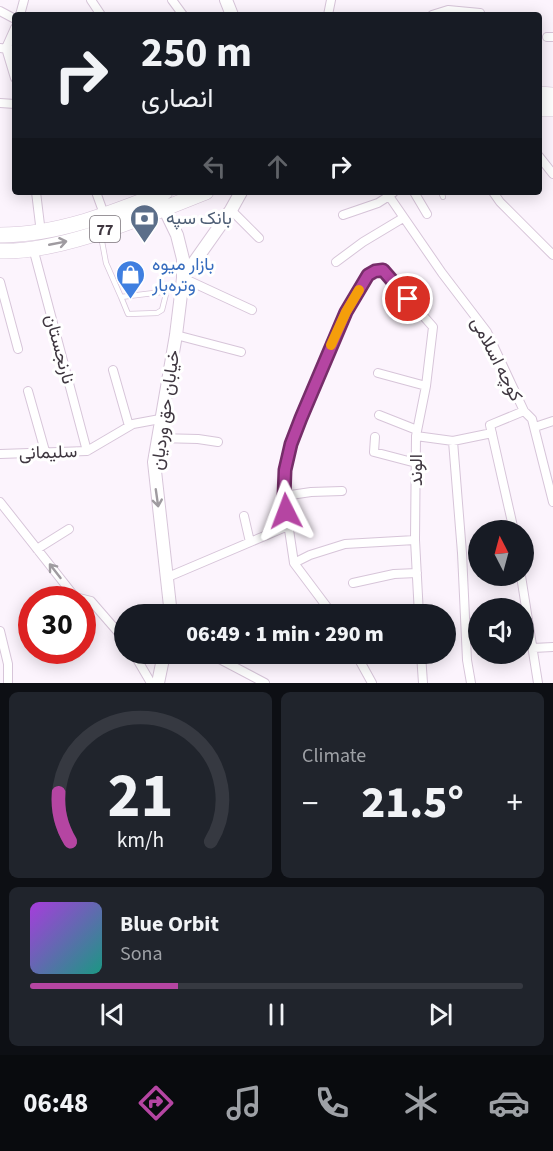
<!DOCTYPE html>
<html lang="en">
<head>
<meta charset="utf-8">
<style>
  body { margin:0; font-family:"Source Sans 3",Vazirmatn,sans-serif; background:#20242c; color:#f1f3f6; height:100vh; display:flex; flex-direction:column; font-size:22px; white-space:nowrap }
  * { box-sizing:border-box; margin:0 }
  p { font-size:20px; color:#9ea1a6 }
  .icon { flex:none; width:33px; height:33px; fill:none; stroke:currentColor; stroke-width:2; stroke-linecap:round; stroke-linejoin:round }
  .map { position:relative; height:683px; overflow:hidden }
  .side { display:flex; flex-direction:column; gap:9px; padding:9px; background:#0d0f14; flex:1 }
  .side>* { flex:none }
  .hud { position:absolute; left:12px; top:12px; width:530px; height:183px; border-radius:6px; box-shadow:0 3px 15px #0003; background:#171b24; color:#f1f3f6; overflow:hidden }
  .needle { width:39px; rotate:354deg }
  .tools { position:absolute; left:468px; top:520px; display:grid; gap:12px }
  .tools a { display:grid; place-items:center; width:66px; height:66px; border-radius:50%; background:#171b24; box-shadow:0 3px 15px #0003; font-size:30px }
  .speed { position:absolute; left:18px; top:586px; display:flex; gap:12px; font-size:30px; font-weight:700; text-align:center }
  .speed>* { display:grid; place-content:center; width:78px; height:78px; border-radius:50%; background:#171b24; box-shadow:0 3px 15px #0003; line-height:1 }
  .speed .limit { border:9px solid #d22; background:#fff; color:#111 }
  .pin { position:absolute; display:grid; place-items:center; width:51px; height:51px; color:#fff; margin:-26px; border:3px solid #fff; border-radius:50%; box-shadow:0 2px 6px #0007 }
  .me { position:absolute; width:66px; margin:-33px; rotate:357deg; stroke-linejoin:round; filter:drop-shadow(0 0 4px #0008) }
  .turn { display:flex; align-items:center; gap:21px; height:126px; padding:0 30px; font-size:27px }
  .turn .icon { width:78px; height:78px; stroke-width:2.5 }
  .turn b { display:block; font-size:42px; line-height:51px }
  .lanes { display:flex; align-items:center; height:57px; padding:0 30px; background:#0003; justify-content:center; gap:30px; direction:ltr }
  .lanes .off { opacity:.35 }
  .big { font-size:45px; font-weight:800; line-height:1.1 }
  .side .tile { flex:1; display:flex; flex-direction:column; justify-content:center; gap:9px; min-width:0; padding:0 21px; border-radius:9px; background:#20242c }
  .side .dial { align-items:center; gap:0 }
  .dial svg { height:156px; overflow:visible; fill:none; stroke:#363941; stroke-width:7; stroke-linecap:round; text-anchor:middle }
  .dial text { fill:#f1f3f6; stroke:none }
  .song { display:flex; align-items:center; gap:18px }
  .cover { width:72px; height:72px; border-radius:9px; background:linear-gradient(135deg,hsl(280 70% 55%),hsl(170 70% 35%)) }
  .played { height:6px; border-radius:3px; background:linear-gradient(90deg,#b545a2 30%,#363941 30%) }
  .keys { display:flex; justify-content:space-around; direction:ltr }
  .heat { display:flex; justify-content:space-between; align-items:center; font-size:33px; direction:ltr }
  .side .tiles { flex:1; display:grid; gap:9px; grid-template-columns:1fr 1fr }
  .tile:last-child { grid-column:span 2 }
  .trip { position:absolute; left:114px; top:604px; width:342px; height:60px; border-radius:30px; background:#171b24; box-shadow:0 3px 15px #0003; font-weight:800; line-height:60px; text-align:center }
  .menu { display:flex; height:96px; justify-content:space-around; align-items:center; background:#090b0e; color:#9ea1a6 }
  .menu .icon { width:42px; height:42px }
  .menu .on { color:#b545a2 }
  .menu b { font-size:27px; color:#f1f3f6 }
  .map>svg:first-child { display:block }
</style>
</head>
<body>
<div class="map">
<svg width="553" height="683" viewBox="0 0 553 683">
  <rect width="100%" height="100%" fill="#fcf4fd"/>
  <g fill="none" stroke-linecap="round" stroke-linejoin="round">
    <defs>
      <path id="lane" d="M441,192L443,197
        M101,236L106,263L121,297L162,292L166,294L162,310L157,313L128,314L121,297"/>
      <path id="street" d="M91,0L101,15
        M172,0L183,15
        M0,11L15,19
        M20,15L24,0
        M328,15L331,0
        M432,15L448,10L480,13
        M547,37H553
        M0,48L15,50
        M6,48L15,78
        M6,48L15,28
        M0,103L15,104
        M538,155L553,174
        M36,192L41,233
        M96,192L104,214
        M394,192L389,196L442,273L487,332L524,411L532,419L553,502
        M414,192L427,214
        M493,192L500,202L553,255
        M231,210L259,238
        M343,215L378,203L389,196
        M33,248L87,451
        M336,262L363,242L403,218
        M183,278L252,310
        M0,282L18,349
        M176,335L241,352
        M113,370L129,426
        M378,373L426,386
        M28,391L45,451
        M379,415L417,430
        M535,427L553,421
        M416,436L453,441L492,433
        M375,437L374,452L416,463
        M157,438L198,439L218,442
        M453,441L462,553L467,660L471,683
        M0,454L87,451L133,424L160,419
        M284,496L311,492L342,491
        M0,502L75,597L91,601L124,639
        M244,516L250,542
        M514,531L490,425L524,411
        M37,549L69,529
        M294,563L310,555L345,544L415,540
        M521,576L538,683
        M168,577L288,526
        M353,583L394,574L417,573
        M333,615L294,563L284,496L285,470L291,444L301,418L346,312L368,275L375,271L383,270L433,327L426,386L416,436L415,540L419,615
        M0,631L8,664V683
        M533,648L553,647
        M134,654L151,683
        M210,654L265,683
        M356,654L372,683
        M421,654L423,683"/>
      <path id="secondary" d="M226,0L232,15
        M164,208L177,235L183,259V278L176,335L154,462L171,615
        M183,278L231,210L241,192
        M158,683L164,654"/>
      <path id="highway" d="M538,94L553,95
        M538,109H553
        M0,235C57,235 113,213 165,192
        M0,251C63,253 147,215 206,192"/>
    </defs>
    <use href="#lane" stroke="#d7c5d9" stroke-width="6"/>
    <use href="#street" stroke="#d7c5d9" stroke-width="10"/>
    <use href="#secondary" stroke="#d7c5d9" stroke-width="14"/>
    <use href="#highway" stroke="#d7c5d9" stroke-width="16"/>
    <use href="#lane" stroke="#fff" stroke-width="4.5"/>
    <use href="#street" stroke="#fff" stroke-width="8"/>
    <use href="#secondary" stroke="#fff" stroke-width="12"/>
    <use href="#highway" stroke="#fff" stroke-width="15"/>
  </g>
  <defs><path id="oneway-shaft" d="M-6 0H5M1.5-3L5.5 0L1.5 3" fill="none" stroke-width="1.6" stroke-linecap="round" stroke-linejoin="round" transform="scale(1.5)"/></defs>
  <g stroke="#9f9ba0">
    <use href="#oneway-shaft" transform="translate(58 243) rotate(-11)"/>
    <use href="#oneway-shaft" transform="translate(157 498) rotate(82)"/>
    <use href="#oneway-shaft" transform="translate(55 571) rotate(-128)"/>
  </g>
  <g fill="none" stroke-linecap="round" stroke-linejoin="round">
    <defs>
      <path id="route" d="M286,511L284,496L285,470L291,444L301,418L346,312L368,275L375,271L383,270L408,299"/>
    </defs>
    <use href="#route" stroke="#762d69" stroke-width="15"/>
    <use href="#route" stroke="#b545a2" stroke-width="10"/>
    <path stroke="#f59e0b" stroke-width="10" d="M331,345L346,312L359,290"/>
  </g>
  <defs>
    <symbol id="bank-pin" viewBox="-11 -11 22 30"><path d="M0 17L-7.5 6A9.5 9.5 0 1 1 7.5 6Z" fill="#5c6f8a" stroke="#fff"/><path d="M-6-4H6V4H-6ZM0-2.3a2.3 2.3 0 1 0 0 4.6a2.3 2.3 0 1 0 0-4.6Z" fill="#fff"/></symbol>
    <symbol id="shop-pin" viewBox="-11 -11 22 30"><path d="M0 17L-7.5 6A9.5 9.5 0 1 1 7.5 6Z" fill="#3f7fe0" stroke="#fff"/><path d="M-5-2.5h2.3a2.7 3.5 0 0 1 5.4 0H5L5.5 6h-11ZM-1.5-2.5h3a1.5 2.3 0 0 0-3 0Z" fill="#fff"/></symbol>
  </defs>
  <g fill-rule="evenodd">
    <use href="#bank-pin" x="128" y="202" width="33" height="45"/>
    <use href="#shop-pin" x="114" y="258" width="33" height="45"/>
  </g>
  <g text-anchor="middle" stroke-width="6" stroke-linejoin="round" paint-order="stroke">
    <rect fill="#fff" stroke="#797379" stroke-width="1.5" x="90" y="216" width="30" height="26" rx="4.5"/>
    <g font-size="16" font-weight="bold" fill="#3f3740">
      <text x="105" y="235">77</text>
    </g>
    <g font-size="18" fill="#4e5e75" stroke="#fff" text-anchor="start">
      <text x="166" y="224">بانک سپه</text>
    </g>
    <g font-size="18" fill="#366cbe" stroke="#fff" text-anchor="start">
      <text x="152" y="270">بازار میوه<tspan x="152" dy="21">وتره‌بار</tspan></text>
    </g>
    <g font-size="18" fill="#3f3740" stroke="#fff">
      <text transform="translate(60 349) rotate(75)" y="6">نارنجستان</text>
      <text transform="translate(497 359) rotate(63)" y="6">کوچه اسلامی</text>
      <text transform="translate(165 410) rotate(-82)" y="6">خیابان حق وردیان</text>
      <text transform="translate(48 452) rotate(-2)" y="6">سلیمانی</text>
      <text transform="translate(416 470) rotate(-90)" y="6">الوند</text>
    </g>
  </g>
</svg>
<div class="tools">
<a><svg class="needle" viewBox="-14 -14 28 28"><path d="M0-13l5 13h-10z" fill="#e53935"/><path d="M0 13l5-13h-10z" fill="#9ea1a6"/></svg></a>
<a><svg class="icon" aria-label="sound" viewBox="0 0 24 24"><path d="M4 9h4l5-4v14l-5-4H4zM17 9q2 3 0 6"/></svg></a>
</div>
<div class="speed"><div class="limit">30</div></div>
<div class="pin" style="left:408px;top:299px;background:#d93025"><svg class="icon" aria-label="arrive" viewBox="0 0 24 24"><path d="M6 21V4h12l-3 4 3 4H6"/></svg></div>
<svg class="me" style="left:286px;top:511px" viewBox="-20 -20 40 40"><path d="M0-17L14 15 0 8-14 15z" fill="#b545a2" stroke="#fff" stroke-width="4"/></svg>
<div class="trip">06:49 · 1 min · 290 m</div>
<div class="hud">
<div class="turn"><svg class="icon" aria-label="right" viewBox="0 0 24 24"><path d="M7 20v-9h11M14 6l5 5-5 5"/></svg><div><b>250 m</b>انصاری</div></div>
<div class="lanes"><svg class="icon off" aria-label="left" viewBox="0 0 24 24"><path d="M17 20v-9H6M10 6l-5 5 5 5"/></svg><svg class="icon off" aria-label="ahead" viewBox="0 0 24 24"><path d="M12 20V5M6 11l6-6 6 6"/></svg><svg class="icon" aria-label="right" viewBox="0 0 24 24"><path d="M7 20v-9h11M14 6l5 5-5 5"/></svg></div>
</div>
</div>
<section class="side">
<div class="tiles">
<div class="tile dial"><svg viewBox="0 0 100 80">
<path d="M14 69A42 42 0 1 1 86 69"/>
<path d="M14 69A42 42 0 0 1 8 44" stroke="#b545a2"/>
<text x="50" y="56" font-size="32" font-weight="700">21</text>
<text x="50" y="72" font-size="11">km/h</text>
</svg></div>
<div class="tile"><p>Climate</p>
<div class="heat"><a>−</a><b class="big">21.5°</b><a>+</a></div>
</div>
<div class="tile">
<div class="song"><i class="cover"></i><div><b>Blue Orbit</b><p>Sona</p></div></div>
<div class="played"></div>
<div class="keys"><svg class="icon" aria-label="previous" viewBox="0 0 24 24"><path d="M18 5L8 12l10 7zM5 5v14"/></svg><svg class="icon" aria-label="pause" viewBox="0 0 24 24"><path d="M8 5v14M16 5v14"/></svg><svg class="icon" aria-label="next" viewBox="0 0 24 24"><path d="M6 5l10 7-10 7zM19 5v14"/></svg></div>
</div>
</div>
</section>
<nav class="menu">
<b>06:48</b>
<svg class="icon on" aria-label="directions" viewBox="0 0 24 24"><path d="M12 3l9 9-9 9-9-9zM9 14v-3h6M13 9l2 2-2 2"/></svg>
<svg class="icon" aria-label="music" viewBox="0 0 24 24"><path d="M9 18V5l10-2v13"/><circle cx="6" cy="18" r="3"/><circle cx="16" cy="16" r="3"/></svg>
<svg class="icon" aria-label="phone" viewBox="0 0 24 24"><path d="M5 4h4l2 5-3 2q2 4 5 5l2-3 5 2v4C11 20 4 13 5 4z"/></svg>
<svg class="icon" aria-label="climate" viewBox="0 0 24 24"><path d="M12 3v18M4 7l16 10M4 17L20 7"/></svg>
<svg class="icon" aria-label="car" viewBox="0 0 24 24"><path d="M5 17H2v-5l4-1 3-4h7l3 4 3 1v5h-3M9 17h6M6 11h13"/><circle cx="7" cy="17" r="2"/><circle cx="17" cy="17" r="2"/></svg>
</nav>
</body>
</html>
